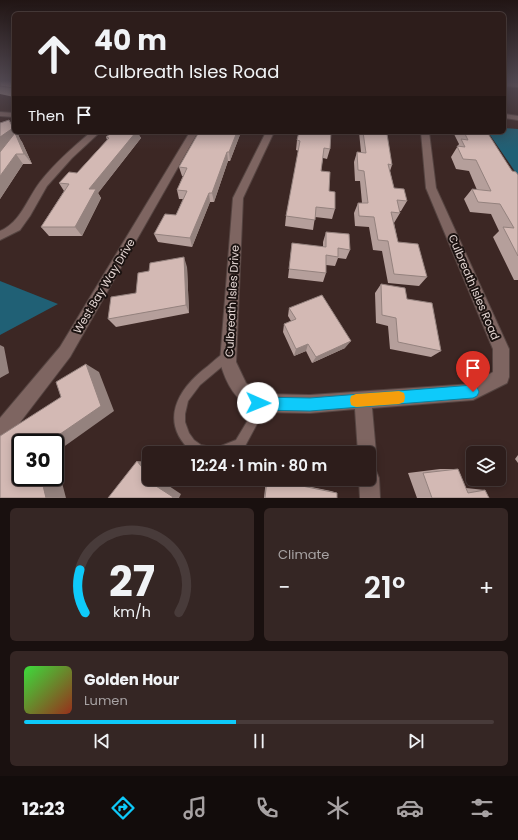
<!DOCTYPE html>
<html lang="en">
<head>
<meta charset="utf-8">
<style>
  body { margin:0; font-family:Poppins,sans-serif; background:#352624; color:#f1f3f6; height:100vh; display:flex; flex-direction:column; font-size:15px; white-space:nowrap }
  * { box-sizing:border-box; margin:0 }
  p { font-size:13px; color:#a7a2a3 }
  .icon { flex:none; width:22px; height:22px; fill:none; stroke:currentColor; stroke-width:2; stroke-linecap:round; stroke-linejoin:round }
  .map { position:relative; height:498px; overflow:hidden }
  .side { display:flex; flex-direction:column; gap:10px; padding:10px; background:#19100f; flex:1 }
  .side>* { flex:none }
  .top-card { position:absolute; left:12px; top:12px; width:494px; height:122px; border-radius:6px; box-shadow:0 2px 10px #0003,0 0 0 1px #483b3a; background:#2d1d1b; color:#f1f3f6; overflow:hidden }
  .buttons { position:absolute; left:466px; top:446px; display:grid; gap:8px }
  .buttons a { display:grid; place-items:center; width:40px; height:40px; border-radius:6px; background:#2d1d1b; box-shadow:0 2px 10px #0003,0 0 0 1px #483b3a; font-size:20px }
  .speed { position:absolute; left:12px; top:434px; display:flex; gap:8px; font-size:20px; font-weight:700; text-align:center }
  .speed>* { display:grid; place-content:center; width:52px; height:52px; border-radius:50%; background:#2d1d1b; box-shadow:0 2px 10px #0003,0 0 0 1px #483b3a; line-height:1 }
  .speed .limit { border:2px solid #111; border-radius:6px; background:#fff; color:#111 }
  .pin { position:absolute; display:grid; place-items:center; width:34px; height:34px; color:#fff; margin:-41px -17px; border-radius:50% 50% 50% 0; rotate:-45deg; box-shadow:0 0 4px #0007 }
  .pin .icon { rotate:45deg }
  .me { position:absolute; width:44px; margin:-22px; rotate:91deg; stroke-linejoin:round; filter:drop-shadow(0 0 3px #0008) }
  .turn { display:flex; align-items:center; gap:14px; height:84px; padding:0 16px; font-size:18px }
  .turn .icon { width:52px; height:52px; stroke-width:2.5 }
  .turn b { display:block; font-size:28px; line-height:34px }
  .then { display:flex; align-items:center; height:38px; padding:0 16px; background:#0003; gap:8px; font-size:15px }
  .big { font-size:30px; font-weight:600; line-height:1.1 }
  .side .tile { flex:1; display:flex; flex-direction:column; justify-content:center; gap:6px; min-width:0; padding:0 14px; border-radius:6px; background:#352624 }
  .side .dial { align-items:center; gap:0 }
  .dial svg { height:104px; overflow:visible; fill:none; stroke:#483b3a; stroke-width:7; stroke-linecap:round; text-anchor:middle }
  .dial text { fill:#f1f3f6; stroke:none }
  .song { display:flex; align-items:center; gap:12px }
  .cover { width:48px; height:48px; border-radius:6px; background:linear-gradient(135deg,hsl(120 70% 55%),hsl(10 70% 35%)) }
  .played { height:4px; border-radius:2px; background:linear-gradient(90deg,#0ecafa 45%,#483b3a 45%) }
  .keys { display:flex; justify-content:space-around; direction:ltr }
  .heat { display:flex; justify-content:space-between; align-items:center; font-size:22px; direction:ltr }
  .side .tiles { flex:1; display:grid; gap:10px; grid-template-columns:1fr 1fr }
  .tile:last-child { grid-column:span 2 }
  .trip { position:absolute; left:142px; top:446px; width:234px; height:40px; border-radius:6px; background:#2d1d1b; box-shadow:0 2px 10px #0003,0 0 0 1px #483b3a; font-weight:600; line-height:40px; text-align:center }
  .menu { display:flex; height:64px; justify-content:space-around; align-items:center; background:#120c0b; color:#a7a2a3 }
  .menu .icon { width:28px; height:28px }
  .menu .selected { color:#0ecafa }
  .menu b { font-size:18px; color:#f1f3f6 }
  .map>svg:first-child { display:block }
</style>
</head>
<body>
<div class="map">
<svg width="518" height="498" viewBox="0 0 518 498">
  <rect width="100%" height="100%" fill="#3c2724"/>
  <path fill="#206075" d="M504,128L518,129V176L488,132H504Z
    M0,281L58,304L0,335Z"/>
  <g fill="none" stroke-linecap="round" stroke-linejoin="round">
    <defs>
      <path id="lane" d="M228,351L231,353L233,356L231,359L200,385L188,401L185,414V422L189,433L194,440L201,445L216,448L236,440L248,420L254,399L258,398L262,399L263,403L258,422L244,448L231,453H193C158,423 177,389 208,366C214,361 221,354 228,351Z"/>
      <path id="street" d="M0,112L14,113V117L0,116Z
        M504,114L518,116V120L504,118Z
        M91,132H100L72,158L47,186L30,216L20,230L0,240V231C21,222 27,199 40,182C55,163 73,147 91,132Z
        M190,132H198L70,357L18,425L6,437L0,440V418L60,347Z
        M266,132H274L243,198L236,362L246,383L261,394L310,395L472,384L493,372V349L426,188L421,132H429L436,188L509,349V377L507,383L473,400L372,408L376,453L374,460L369,462V453H358L355,409L310,413L258,412C236,402 226,384 220,362L233,198Z
        M369,468L376,471L379,478L380,498H360L359,479H369Z"/>
      <path id="secondary" d="M504,82L518,83V87L504,86Z"/>
    </defs>
    <use href="#lane" stroke="#554441" stroke-width="2"/>
    <use href="#street" stroke="#554441" stroke-width="2"/>
    <use href="#secondary" stroke="#554441" stroke-width="2"/>
    <use href="#lane" fill="#7e6561" fill-rule="evenodd"/>
    <use href="#street" fill="#7e6561" fill-rule="evenodd"/>
    <use href="#secondary" fill="#7e6561" fill-rule="evenodd"/>
  </g>
  <path fill="#b59f9b" d="M0,81H14V97L0,94Z
    M0,123L14,132H17L20,139L22,142L32,164H23L0,199Z
    M113,132H142L139,135L141,138L98,193L101,198L82,236H49L41,227L64,191L59,183L77,173L107,140L106,137Z
    M199,132H241L230,161H228L214,202H210L192,247L158,242L154,234L176,215L183,199H179L177,190L183,176H182L179,167Z
    M299,132L330,149L327,159L323,158L321,171L335,209L332,219L315,217L313,230L285,226L286,216L299,151L296,150L297,140Z
    M359,132H385L392,165L390,171L394,188L407,201L401,211H399L400,213L394,223L398,242L427,277L419,286L388,283L382,251L373,250L369,227L355,226L354,213L358,203H362L360,181H355L354,162L357,152H361Z
    M453,132H489L488,134L512,171L518,175V280H514L493,237L499,231L491,214L470,212L464,199L472,189L477,190L469,171L456,169L451,157L459,144Z
    M326,232L350,250L346,259L338,258L335,266L326,265V273L323,282L288,278L292,243L323,247V242Z
    M187,267L189,313L116,327L108,319L136,293Z
    M381,284L407,299L441,351L431,357L390,349L388,326L376,323L375,293Z
    M289,308L345,348L312,363L306,351L294,356L283,332L284,324L291,321L288,316Z
    M518,455V463L515,459Z
    M440,469H458L466,488L485,490L489,498H417L408,473Z
    M266,479H272L331,491L337,493V498H264Z"/>
  <path fill="#94827e" d="M9,120L14,127V132H17L20,139L22,142L32,164L24,154H0V137Z
    M135,132H142L139,135L141,138L98,193L101,198L82,236L75,227L89,189Z
    M237,132H241L230,161L229,152Z
    M227,152L228,161L214,202L212,193Z
    M16,154L23,164L0,199V176Z
    M209,193L210,202L192,247L190,238Z
    M184,257L187,267L189,313L186,305Z
    M351,341L345,348L312,363L316,357Z
    M308,344L306,351L294,356L296,349Z
    M0,345L4,347L9,373L0,378Z
    M86,364L99,372L114,411L55,453V443H47Z
    M55,456L66,498H46L41,477H55Z
    M137,461L148,462L149,463V476Z
    M151,479H162L166,484L181,494L179,498H172L156,486Z"/>
  <path fill="#d3b9b4" stroke="#94827e" d="M0,81H14V88L0,86Z
    M9,120L13,128L0,137V123Z
    M113,132H136L89,189H96L75,227H41L69,184L59,183L69,172L77,173L109,138L106,137Z
    M199,132H237L229,152H227L212,193H209L190,238L154,234L165,214L176,215L187,191L177,190L187,168L179,167Z
    M299,132H331L330,149L324,148L321,171L330,172L329,191L335,192V209L316,207L315,220L286,216L300,141L297,140Z
    M363,132H385V133L387,134L392,165L388,164L394,188L404,189L407,201L397,200L400,213L391,212L398,242L418,244L427,277L394,274L388,241L378,240L374,217L359,216L358,203H368L364,171L358,170L357,152L366,153Z
    M464,132H487L512,171L516,172L518,175V256L503,227L514,228L500,204L478,202L472,189L491,191L476,160L463,159L457,146L465,147L461,139L468,140Z
    M15,133L24,154H16L0,176V152Z
    M326,232L349,234L350,250L338,248V257L326,255V273L289,269L292,243L326,247Z
    M184,257L186,305L108,319L111,297L136,293L138,273L149,271L150,263Z
    M381,284L405,288L407,299L432,303L441,351L398,342L396,318L382,315Z
    M322,295L351,341L316,357L308,344L296,349L284,324L296,319L289,308Z
    M86,364L101,406L47,443H21V477H41L46,498H0V436L61,397L56,382Z
    M137,461L149,476V479H151L156,486L173,497L172,498H108Z
    M458,469L468,493L485,490L489,498H432L423,473Z
    M267,479L337,493V498H265Z"/>
  <linearGradient id="sky" x2="0" y2="1"><stop stop-color="#211514"/><stop offset="0.54" stop-color="#504750"/><stop offset="1" stop-color="#504750" stop-opacity="0"/></linearGradient>
  <rect width="518" height="150" fill="url(#sky)"/>
  <path fill="#0ecafa" stroke="#0983a2" d="M473,385L477,387L479,392L477,396L473,398L310,411L258,410L253,408L251,403L253,399L258,397L310,398Z"/>
  <path fill="#f59e0b" d="M399,391L404,393L405,397L404,402L399,404L356,407L351,405L350,400L351,396L356,394Z"/>
  <g text-anchor="middle" stroke-width="4" stroke-linejoin="round" paint-order="stroke">
    <g font-size="11" fill="#e5d7d4" stroke="#1c1311">
      <text transform="translate(104 286) rotate(-59)" y="4">West Bay Way Drive</text>
      <text transform="translate(474 287) rotate(67)" y="4">Culbreath Isles Road</text>
      <text transform="translate(232 301) rotate(-87)" y="4">Culbreath Isles Drive</text>
    </g>
  </g>
</svg>
<div class="buttons">
<a><svg class="icon" aria-label="layers" viewBox="0 0 24 24"><path d="M12 4l9 5-9 5-9-5zM3 14l9 5 9-5"/></svg></a>
</div>
<div class="speed"><div class="limit">30</div></div>
<div class="pin" style="left:473px;top:392px;background:#d93025"><svg class="icon" aria-label="arrive" viewBox="0 0 24 24"><path d="M6 21V4h12l-3 4 3 4H6"/></svg></div>
<svg class="me" style="left:258px;top:403px" viewBox="-20 -20 40 40"><circle r="19" fill="#fff"/><path d="M0-13L10 11 0 6-10 11z" fill="#0ecafa"/></svg>
<div class="trip">12:24 · 1 min · 80 m</div>
<div class="top-card">
<div class="turn"><svg class="icon" aria-label="ahead" viewBox="0 0 24 24"><path d="M12 20V5M6 11l6-6 6 6"/></svg><div><b>40 m</b>Culbreath Isles Road</div></div>
<div class="then">Then<svg class="icon" aria-label="arrive" viewBox="0 0 24 24"><path d="M6 21V4h12l-3 4 3 4H6"/></svg></div>
</div>
</div>
<section class="side">
<div class="tiles">
<div class="tile dial"><svg viewBox="0 0 100 80">
<path d="M14 69A42 42 0 1 1 86 69"/>
<path d="M14 69A42 42 0 0 1 10 36" stroke="#0ecafa"/>
<text x="50" y="56" font-size="32" font-weight="700">27</text>
<text x="50" y="72" font-size="11">km/h</text>
</svg></div>
<div class="tile"><p>Climate</p>
<div class="heat"><a>−</a><b class="big">21°</b><a>+</a></div>
</div>
<div class="tile">
<div class="song"><i class="cover"></i><div><b>Golden Hour</b><p>Lumen</p></div></div>
<div class="played"></div>
<div class="keys"><svg class="icon" aria-label="previous" viewBox="0 0 24 24"><path d="M18 5L8 12l10 7zM5 5v14"/></svg><svg class="icon" aria-label="pause" viewBox="0 0 24 24"><path d="M8 5v14M16 5v14"/></svg><svg class="icon" aria-label="next" viewBox="0 0 24 24"><path d="M6 5l10 7-10 7zM19 5v14"/></svg></div>
</div>
</div>
</section>
<nav class="menu">
<b>12:23</b>
<svg class="icon selected" aria-label="directions" viewBox="0 0 24 24"><path d="M12 3l9 9-9 9-9-9zM9 14v-3h6M13 9l2 2-2 2"/></svg>
<svg class="icon" aria-label="music" viewBox="0 0 24 24"><path d="M9 18V5l10-2v13"/><circle cx="6" cy="18" r="3"/><circle cx="16" cy="16" r="3"/></svg>
<svg class="icon" aria-label="phone" viewBox="0 0 24 24"><path d="M5 4h4l2 5-3 2q2 4 5 5l2-3 5 2v4C11 20 4 13 5 4z"/></svg>
<svg class="icon" aria-label="climate" viewBox="0 0 24 24"><path d="M12 3v18M4 7l16 10M4 17L20 7"/></svg>
<svg class="icon" aria-label="car" viewBox="0 0 24 24"><path d="M5 17H2v-5l4-1 3-4h7l3 4 3 1v5h-3M9 17h6M6 11h13"/><circle cx="7" cy="17" r="2"/><circle cx="17" cy="17" r="2"/></svg>
<svg class="icon" aria-label="filters" viewBox="0 0 24 24"><path d="M4 7h16M4 17h16"/><circle cx="9" cy="7" r="2"/><circle cx="15" cy="17" r="2"/></svg>
</nav>
</body>
</html>
